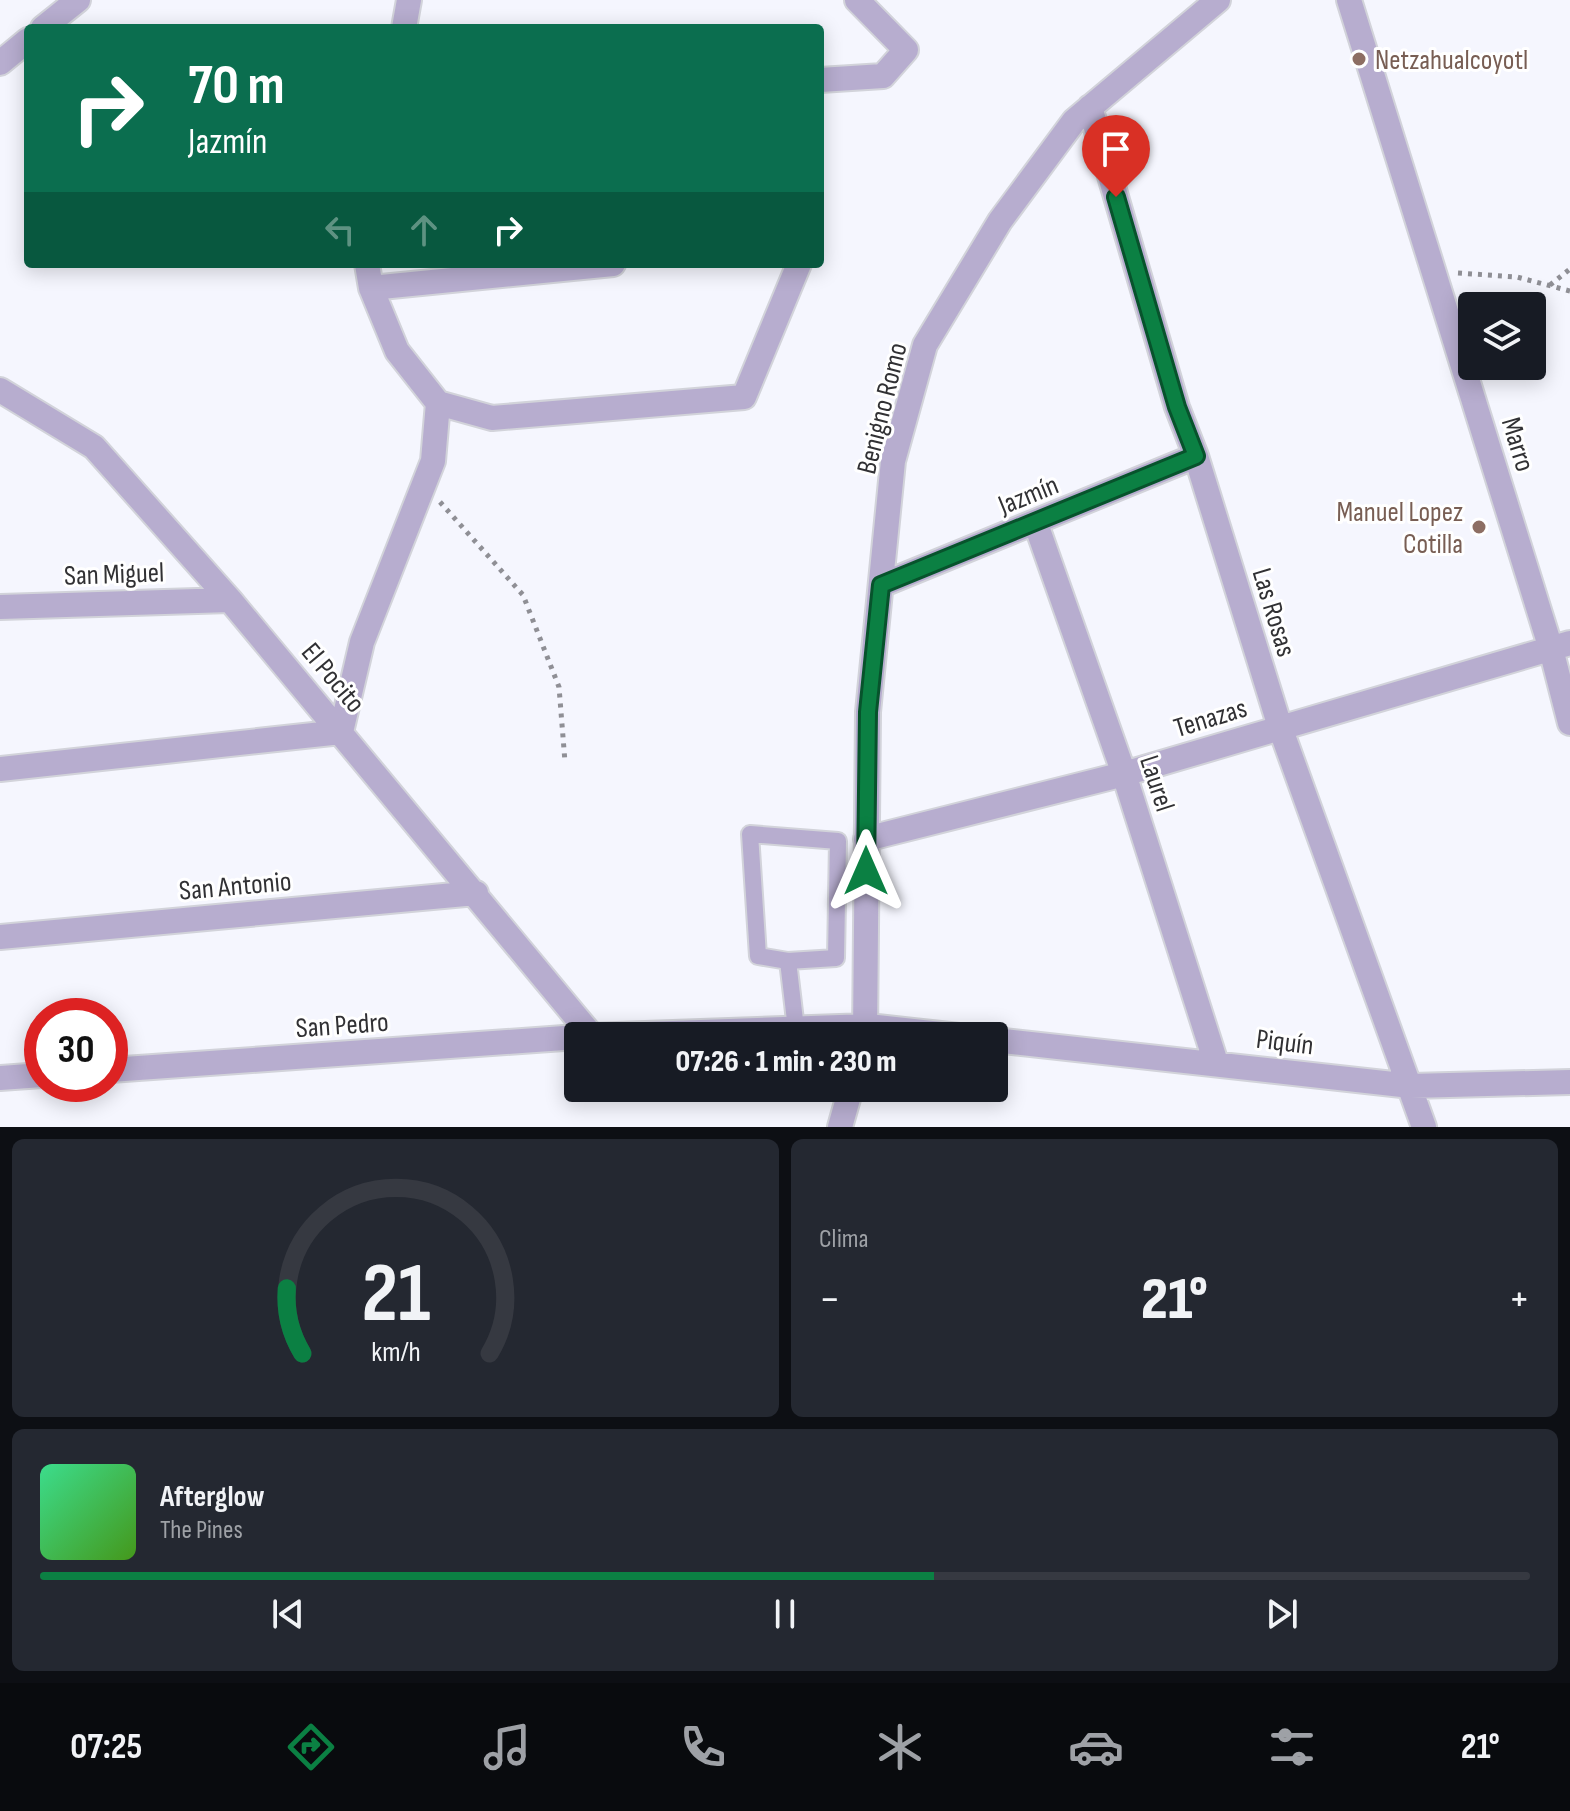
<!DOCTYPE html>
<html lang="es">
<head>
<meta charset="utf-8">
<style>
  body { margin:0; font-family:"Sofia Sans Condensed",sans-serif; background:#242831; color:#f1f3f6; height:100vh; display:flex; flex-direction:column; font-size:30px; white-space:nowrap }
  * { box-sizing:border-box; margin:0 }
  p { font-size:26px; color:#9ea1a6 }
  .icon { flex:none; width:44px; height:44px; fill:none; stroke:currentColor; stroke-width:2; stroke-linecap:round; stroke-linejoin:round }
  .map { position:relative; height:1127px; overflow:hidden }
  .side { display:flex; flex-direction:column; gap:12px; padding:12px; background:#0d0f14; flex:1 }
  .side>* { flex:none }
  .banner { position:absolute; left:24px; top:24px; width:800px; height:244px; border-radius:8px; box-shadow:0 4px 20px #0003; background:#0b6e4f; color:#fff; overflow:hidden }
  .buttons { position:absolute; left:1458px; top:292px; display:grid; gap:16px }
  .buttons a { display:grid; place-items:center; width:88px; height:88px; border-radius:8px; background:#171b24; box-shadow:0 4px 20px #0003; font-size:40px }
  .speed { position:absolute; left:24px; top:998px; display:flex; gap:16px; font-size:40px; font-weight:700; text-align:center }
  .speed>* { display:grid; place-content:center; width:104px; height:104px; border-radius:50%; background:#171b24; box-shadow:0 4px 20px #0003; line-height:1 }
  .speed .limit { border:12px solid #d22; background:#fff; color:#111 }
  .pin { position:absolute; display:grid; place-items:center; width:68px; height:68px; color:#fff; margin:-82px -34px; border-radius:50% 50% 50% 0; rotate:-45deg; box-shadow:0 0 8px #0007 }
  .pin .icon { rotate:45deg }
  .me { position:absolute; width:88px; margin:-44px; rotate:0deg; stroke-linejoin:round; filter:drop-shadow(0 0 6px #0008) }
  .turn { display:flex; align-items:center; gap:28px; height:168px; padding:0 32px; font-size:36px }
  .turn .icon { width:104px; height:104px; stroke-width:2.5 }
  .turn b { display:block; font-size:56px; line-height:68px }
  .lanes { display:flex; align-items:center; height:76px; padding:0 32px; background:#0003; justify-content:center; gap:40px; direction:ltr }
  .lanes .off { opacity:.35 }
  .big { font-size:60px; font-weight:800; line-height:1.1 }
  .side .tile { flex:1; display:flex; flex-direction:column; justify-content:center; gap:12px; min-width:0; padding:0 28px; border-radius:12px; background:#242831 }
  .side .dial { align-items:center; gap:0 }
  .dial svg { height:208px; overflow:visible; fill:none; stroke:#363941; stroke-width:7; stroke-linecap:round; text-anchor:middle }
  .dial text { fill:#f1f3f6; stroke:none }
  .song { display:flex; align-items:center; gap:24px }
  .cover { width:96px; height:96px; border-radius:12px; background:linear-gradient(135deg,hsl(150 70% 55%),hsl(100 70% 35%)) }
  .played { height:8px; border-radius:4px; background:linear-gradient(90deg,#0b8043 60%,#363941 60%) }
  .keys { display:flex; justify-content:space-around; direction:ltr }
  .heat { display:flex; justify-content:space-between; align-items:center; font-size:44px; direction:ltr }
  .side .tiles { flex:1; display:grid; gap:12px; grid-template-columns:1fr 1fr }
  .tile:last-child { grid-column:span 2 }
  .trip { position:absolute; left:564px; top:1022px; width:444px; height:80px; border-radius:8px; background:#171b24; box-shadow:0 4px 20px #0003; font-weight:800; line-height:80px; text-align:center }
  .tab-bar { display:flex; height:128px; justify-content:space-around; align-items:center; background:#090b0e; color:#9ea1a6 }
  .tab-bar .icon { width:56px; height:56px }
  .tab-bar .current { color:#0b8043 }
  .tab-bar b { font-size:36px; color:#f1f3f6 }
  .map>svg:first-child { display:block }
</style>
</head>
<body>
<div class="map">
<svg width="1570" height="1127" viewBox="0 0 1570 1127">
  <rect width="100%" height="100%" fill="#f5f6fe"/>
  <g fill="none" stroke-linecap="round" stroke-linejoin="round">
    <defs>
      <path id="lane" d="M750,834L838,841L836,958L788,961L758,956Z
        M788,961L796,1029"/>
      <path id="street" d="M1349,0L1551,649L1570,723
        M43,28L78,0
        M404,28L409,0
        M0,63L28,40
        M820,80L883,76L906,50L857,0
        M1090,107L1177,407L1196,456L1280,727L1424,1127
        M367,264L371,288L397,351L438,403L492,418L744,397L799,264
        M371,288L613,264
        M0,390L94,447L230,600L592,1036
        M1036,524L1124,774L1216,1063
        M881,585L1196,456
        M0,607L230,600
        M0,769L341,732L362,642L433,461L438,403
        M866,839L1124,774L1570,643
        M0,937L476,893
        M589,1036L868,1026L959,1036
        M865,1036L868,712L893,461L925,345L1000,221L1074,121L1218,0
        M994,1040L1411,1086L1570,1082
        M110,1070L578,1037
        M0,1078L42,1075
        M840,1127L851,1088"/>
    </defs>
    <use href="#lane" stroke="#d2d3da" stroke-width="20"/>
    <use href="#street" stroke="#d2d3da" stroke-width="28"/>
    <path stroke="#8f8f95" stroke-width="5" stroke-dasharray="4 6" stroke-linecap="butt" d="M1458,273L1517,277L1570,291
      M1550,285L1570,269
      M440,502L523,595L559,687L565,762"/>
    <use href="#lane" stroke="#b7adcf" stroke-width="16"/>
    <use href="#street" stroke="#b7adcf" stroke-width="24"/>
  </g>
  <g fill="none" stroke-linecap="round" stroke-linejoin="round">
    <defs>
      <path id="route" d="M866,871L868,712L881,585L1196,456L1177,407L1116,197"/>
    </defs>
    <use href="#route" stroke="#07532c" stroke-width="20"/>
    <use href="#route" stroke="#0b8043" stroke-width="14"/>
  </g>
  <g fill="#8d6e63" stroke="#fff" stroke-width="3">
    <circle cx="1359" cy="59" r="8"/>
    <circle cx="1479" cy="527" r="8"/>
  </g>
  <g text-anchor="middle" stroke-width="6" stroke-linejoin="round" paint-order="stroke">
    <g font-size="28" fill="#785e54" stroke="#fff" text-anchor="start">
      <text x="1375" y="69">Netzahualcoyotl</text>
      <text x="1463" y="521" text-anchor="end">Manuel Lopez<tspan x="1463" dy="32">Cotilla</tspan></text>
    </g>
    <g font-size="28" fill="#313134" stroke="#fff">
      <text transform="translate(881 408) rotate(-76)" y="10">Benigno Romo</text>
      <text transform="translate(1519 444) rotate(73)" y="10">Marro</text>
      <text transform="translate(1028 494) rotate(-22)" y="10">Jazmín</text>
      <text transform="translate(114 573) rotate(-2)" y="10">San Miguel</text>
      <text transform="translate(1275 612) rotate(73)" y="10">Las Rosas</text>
      <text transform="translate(334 677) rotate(50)" y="10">El Pocito</text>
      <text transform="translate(1210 717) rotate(-17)" y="10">Tenazas</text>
      <text transform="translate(1158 783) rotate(72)" y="10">Laurel</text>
      <text transform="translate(235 885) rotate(-5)" y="10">San Antonio</text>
      <text transform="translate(342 1024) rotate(-4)" y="10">San Pedro</text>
      <text transform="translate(1285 1041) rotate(7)" y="10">Piquín</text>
    </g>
  </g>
</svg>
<div class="buttons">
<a><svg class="icon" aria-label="layers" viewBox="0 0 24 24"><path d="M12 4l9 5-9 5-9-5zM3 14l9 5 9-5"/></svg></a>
</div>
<div class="speed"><div class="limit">30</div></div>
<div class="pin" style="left:1116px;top:197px;background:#d93025"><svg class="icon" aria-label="arrive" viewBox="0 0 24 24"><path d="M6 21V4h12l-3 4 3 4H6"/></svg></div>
<svg class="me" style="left:866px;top:871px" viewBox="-20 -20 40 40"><path d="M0-17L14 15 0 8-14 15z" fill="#0b8043" stroke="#fff" stroke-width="4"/></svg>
<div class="trip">07:26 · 1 min · 230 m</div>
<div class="banner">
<div class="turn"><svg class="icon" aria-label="right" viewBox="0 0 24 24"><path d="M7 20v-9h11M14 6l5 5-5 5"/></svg><div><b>70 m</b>Jazmín</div></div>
<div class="lanes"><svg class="icon off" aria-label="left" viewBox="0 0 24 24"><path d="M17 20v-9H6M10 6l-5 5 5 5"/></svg><svg class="icon off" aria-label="ahead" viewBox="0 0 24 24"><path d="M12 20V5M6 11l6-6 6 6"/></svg><svg class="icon" aria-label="right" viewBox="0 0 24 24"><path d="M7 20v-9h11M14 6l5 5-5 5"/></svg></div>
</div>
</div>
<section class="side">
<div class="tiles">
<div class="tile dial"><svg viewBox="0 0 100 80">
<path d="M14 69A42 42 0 1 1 86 69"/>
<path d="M14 69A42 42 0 0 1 8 44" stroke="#0b8043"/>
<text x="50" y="56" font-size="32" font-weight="700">21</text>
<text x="50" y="72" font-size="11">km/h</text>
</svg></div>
<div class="tile"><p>Clima</p>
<div class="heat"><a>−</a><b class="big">21°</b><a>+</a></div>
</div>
<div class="tile">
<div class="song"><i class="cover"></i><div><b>Afterglow</b><p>The Pines</p></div></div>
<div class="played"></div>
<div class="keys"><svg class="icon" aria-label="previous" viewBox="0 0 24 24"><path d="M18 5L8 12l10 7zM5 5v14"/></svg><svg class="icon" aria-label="pause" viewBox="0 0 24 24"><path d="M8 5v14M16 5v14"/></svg><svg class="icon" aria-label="next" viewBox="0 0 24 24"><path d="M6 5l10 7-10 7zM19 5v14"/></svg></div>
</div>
</div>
</section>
<nav class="tab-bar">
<b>07:25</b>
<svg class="icon current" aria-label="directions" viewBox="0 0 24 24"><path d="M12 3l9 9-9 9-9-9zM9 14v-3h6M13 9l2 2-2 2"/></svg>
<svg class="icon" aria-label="music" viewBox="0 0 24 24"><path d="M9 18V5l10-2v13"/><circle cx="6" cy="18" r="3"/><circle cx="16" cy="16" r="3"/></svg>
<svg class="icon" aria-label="phone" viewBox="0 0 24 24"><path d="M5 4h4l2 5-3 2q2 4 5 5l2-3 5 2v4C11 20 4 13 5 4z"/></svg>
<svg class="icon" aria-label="climate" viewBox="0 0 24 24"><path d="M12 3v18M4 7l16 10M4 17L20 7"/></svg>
<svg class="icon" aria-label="car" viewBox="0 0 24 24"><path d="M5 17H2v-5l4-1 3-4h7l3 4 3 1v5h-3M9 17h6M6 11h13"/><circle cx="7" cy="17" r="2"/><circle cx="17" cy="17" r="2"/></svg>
<svg class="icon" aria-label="filters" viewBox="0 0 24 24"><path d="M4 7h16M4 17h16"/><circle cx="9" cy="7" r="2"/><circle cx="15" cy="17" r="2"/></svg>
<b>21°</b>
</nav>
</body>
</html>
